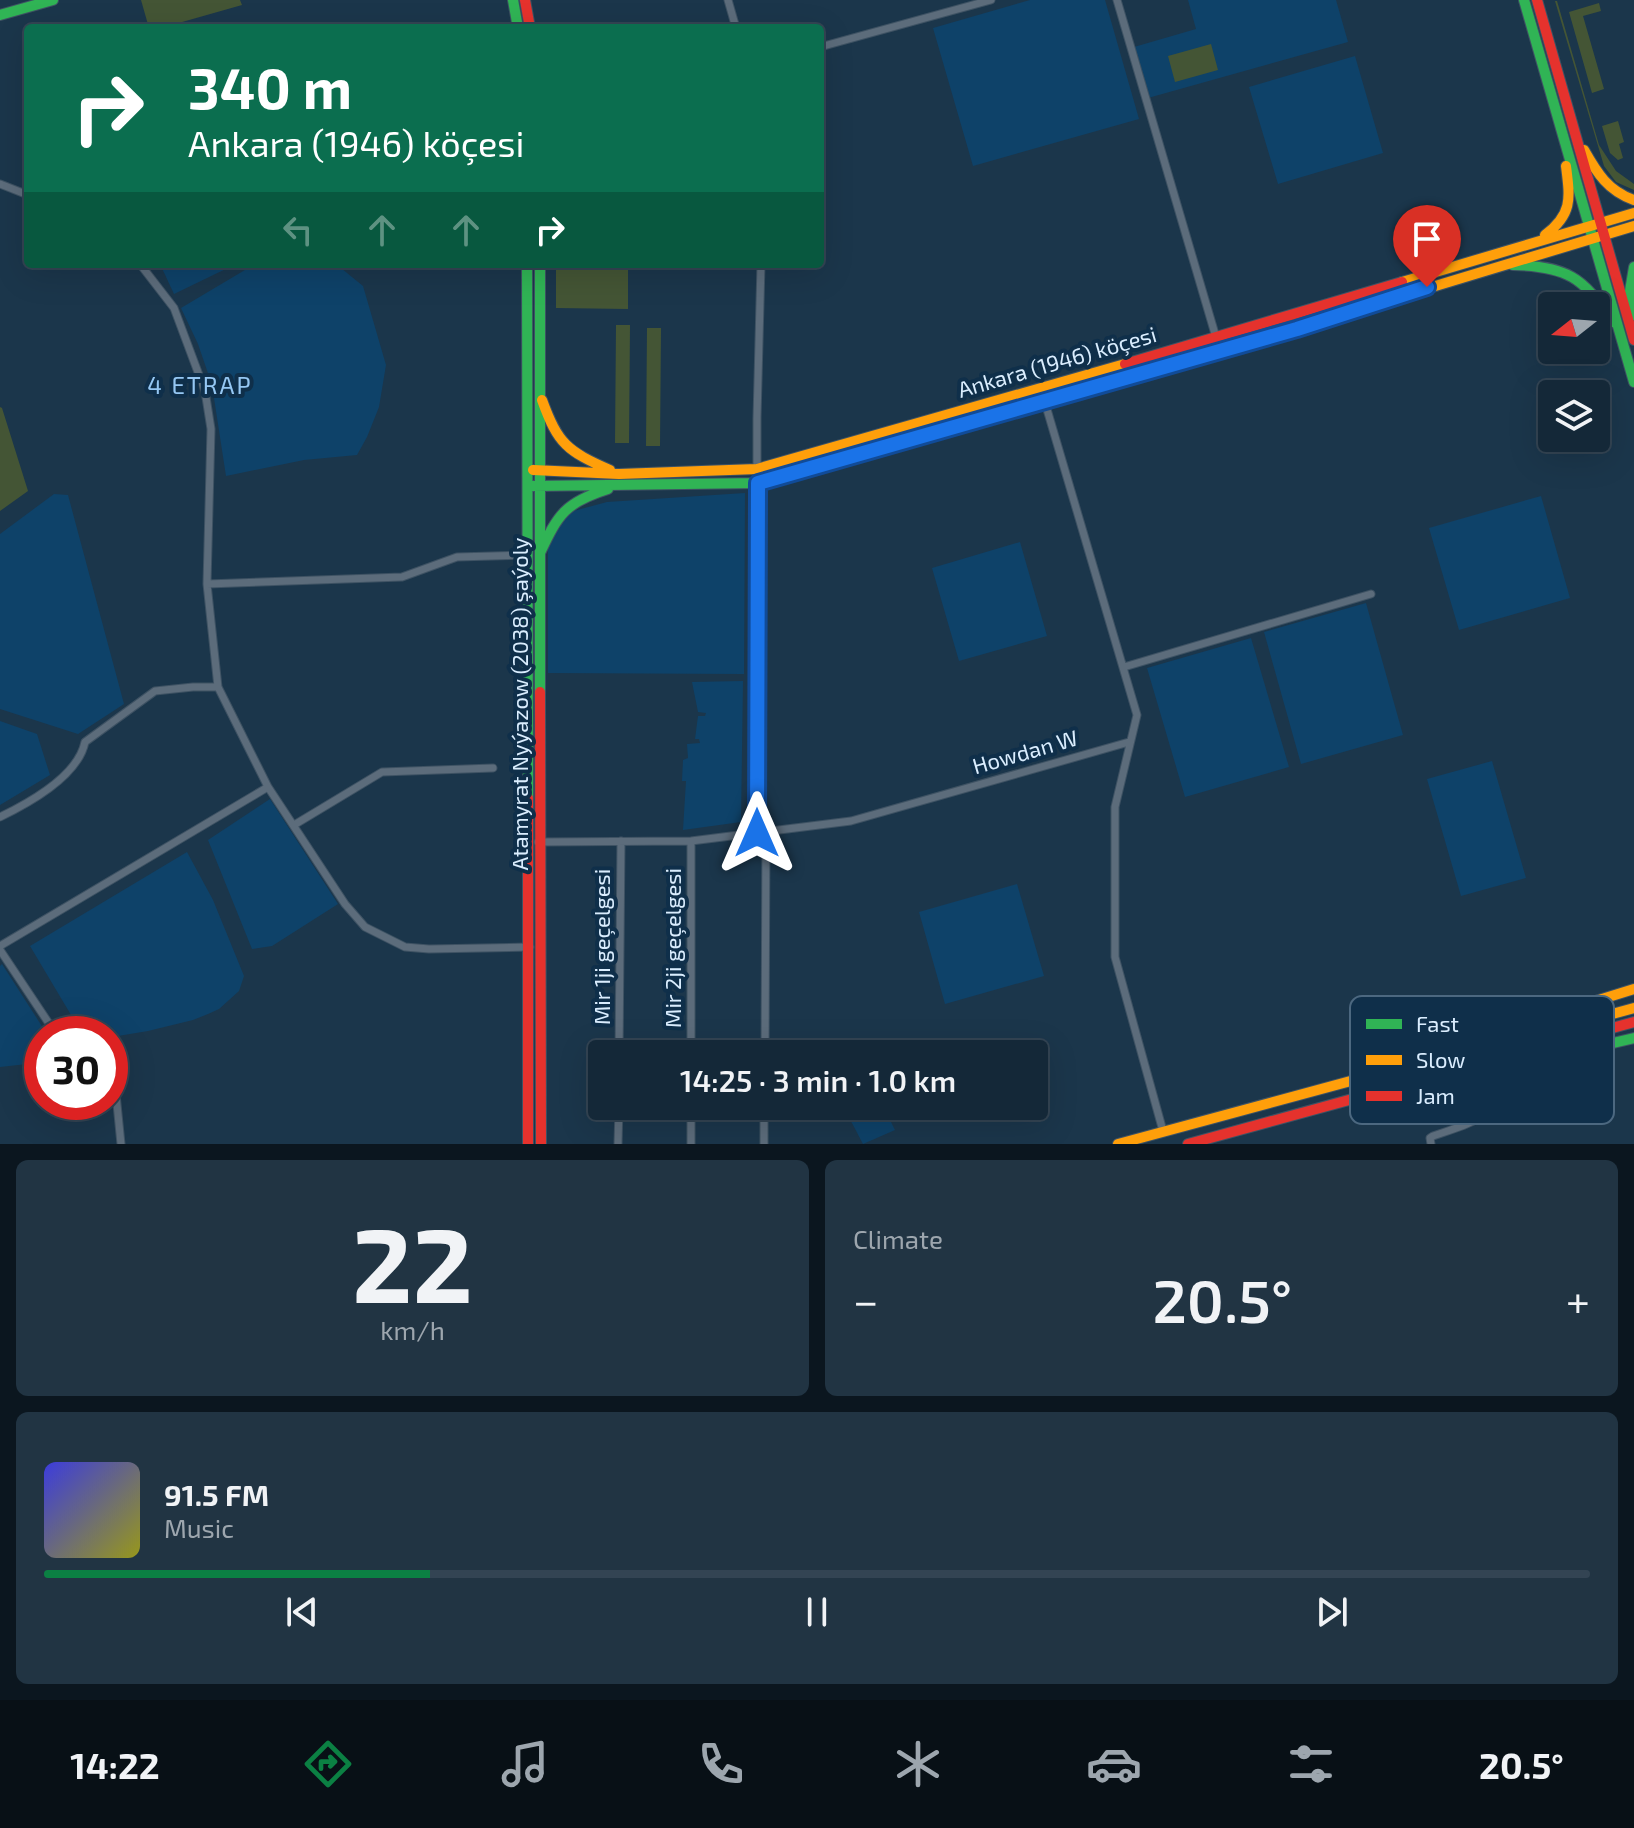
<!DOCTYPE html>
<html lang="en">
<head>
<meta charset="utf-8">
<style>
  body { margin:0; font-family:"Exo 2",sans-serif; background:#213443; color:#f1f3f6; height:100vh; display:flex; flex-direction:column; font-size:30px; white-space:nowrap }
  * { box-sizing:border-box; margin:0 }
  p { font-size:26px; color:#9da6ae }
  .icon { flex:none; width:44px; height:44px; fill:none; stroke:currentColor; stroke-width:2; stroke-linecap:round; stroke-linejoin:round }
  .map { position:relative; height:1144px; overflow:hidden }
  .details { display:flex; flex-direction:column; gap:16px; padding:16px; background:#0b161f; flex:1 }
  .details>* { flex:none }
  .banner { position:absolute; left:24px; top:24px; width:800px; height:244px; border-radius:8px; box-shadow:0 8px 32px #0002,0 0 0 2px #334453; background:#0b6e4f; color:#fff; overflow:hidden }
  .needle { width:52px; rotate:253deg }
  .fabs { position:absolute; left:1538px; top:292px; display:grid; gap:16px }
  .fabs a { display:grid; place-items:center; width:72px; height:72px; border-radius:8px; background:#142838; box-shadow:0 8px 32px #0002,0 0 0 2px #334453; font-size:40px }
  .speed { position:absolute; left:24px; top:1016px; display:flex; gap:16px; font-size:40px; font-weight:700; text-align:center }
  .speed>* { display:grid; place-content:center; width:104px; height:104px; border-radius:50%; background:#142838; box-shadow:0 8px 32px #0002,0 0 0 2px #334453; line-height:1 }
  .speed .limit { border:12px solid #d22; background:#fff; color:#111 }
  .pin { position:absolute; display:grid; place-items:center; width:68px; height:68px; color:#fff; margin:-82px -34px; border-radius:50% 50% 50% 0; rotate:-45deg; box-shadow:0 0 8px #0007 }
  .pin .icon { rotate:45deg }
  .me { position:absolute; width:88px; margin:-44px; rotate:0deg; stroke-linejoin:round; filter:drop-shadow(0 0 6px #0008) }
  .turn { display:flex; align-items:center; gap:28px; height:168px; padding:0 32px; font-size:36px }
  .turn .icon { width:104px; height:104px; stroke-width:2.5 }
  .turn b { display:block; font-size:56px; line-height:68px }
  .lanes { display:flex; align-items:center; height:76px; padding:0 32px; background:#0003; justify-content:center; gap:40px; direction:ltr }
  .lanes .off { opacity:.35 }
  .big { font-size:60px; font-weight:600; line-height:1.1 }
  .details .card { flex:1; display:flex; flex-direction:column; justify-content:center; gap:12px; min-width:0; padding:0 28px; border-radius:12px; background:#213443 }
  .details .dial { align-items:center; gap:0 }
  .dial b { font-size:104px; line-height:1 }
  .song { display:flex; align-items:center; gap:24px }
  .cover { width:96px; height:96px; border-radius:12px; background:linear-gradient(135deg,hsl(240 70% 55%),hsl(60 70% 35%)) }
  .played { height:8px; border-radius:4px; background:linear-gradient(90deg,#0b8043 25%,#334453 25%) }
  .keys { display:flex; justify-content:space-around; direction:ltr }
  .heat { display:flex; justify-content:space-between; align-items:center; font-size:44px; direction:ltr }
  .details .tiles { flex:1; display:grid; gap:16px; grid-template-columns:1fr 1fr }
  .card:last-child { grid-column:span 2 }
  .trip { position:absolute; left:588px; top:1040px; width:460px; height:80px; border-radius:8px; background:#142838; box-shadow:0 8px 32px #0002,0 0 0 2px #334453; font-weight:600; line-height:80px; text-align:center }
  .dock { display:flex; height:128px; justify-content:space-around; align-items:center; background:#081016; color:#9da6ae }
  .dock .icon { width:56px; height:56px }
  .dock .active { color:#0b8043 }
  .dock b { font-size:36px; color:#f1f3f6 }
  .map>svg:first-child { display:block }
</style>
</head>
<body>
<div class="map">
<svg width="1634" height="1144" viewBox="0 0 1634 1144">
  <rect width="100%" height="100%" fill="#1b364b"/>
  <path fill="#0e4269" d="M1030,0H1105L1139,119L973,166L933,28Z
    M1188,0H1336L1348,42L1148,98L1134,47L1196,29Z
    M1355,56L1383,153L1278,184L1249,87Z
    M160,264H236L174,294Z
    M255,264H336L363,286L386,365L379,407L367,437L357,455L304,460L226,476L212,385L198,344L181,308Z
    M745,493L744,674L548,673V546L566,513L607,502Z
    M54,494L68,495L124,704L78,734L0,709V534Z
    M1541,496L1570,598L1459,630L1429,528Z
    M1020,542L1047,636L959,661L932,568Z
    M1366,603L1403,735L1301,764L1264,632Z
    M1251,638L1289,767L1185,797L1147,668Z
    M743,681L741,822L683,830L686,781H682L683,760L688,758L687,744L700,743L699,739H695L698,716H705L706,713L698,712L692,682Z
    M0,721L37,734L50,775L0,805Z
    M1492,761L1526,878L1461,896L1427,779Z
    M270,799L338,904L272,946L252,949L208,840Z
    M187,852L213,900L244,976L239,991L219,1009L208,1014L193,1020L148,1031L118,1036L77,1025L30,946Z
    M1017,884L1044,976L945,1004L919,912Z
    M2,964L45,1031L46,1034H42V1052L36,1063L0,1067V966Z
    M843,1106H883L895,1130L863,1144Z"/>
  <path fill="#445535" d="M141,0H240L242,5L161,28H149Z
    M1555,1H1557L1599,145L1616,171L1634,184V190L1616,182L1604,166Z
    M1599,3L1601,11L1583,16L1604,89L1592,93L1569,12Z
    M1211,44L1218,70L1175,82L1168,56Z
    M1618,121L1624,142L1619,144L1623,158L1618,160L1610,153L1602,126Z
    M556,264H628V309L556,308Z
    M616,325H630L629,443H615Z
    M647,328H661L660,446H646Z
    M0,407L2,408L28,491L0,511Z"/>
  <g fill="none" stroke-linecap="round" stroke-linejoin="round">
    <defs>
      <path id="street" d="M728,0L736,28
        M1117,0L1220,351
        M820,47L991,0
        M0,184L28,195
        M140,264L174,308L205,391L211,429L207,584L218,687L268,787L345,904L365,927L405,947L429,949L530,947
        M1041,389L1137,715L1115,807V957L1163,1131
        M207,584L402,577L457,557L527,555
        M1124,667L1371,594
        M0,817C29,803 78,776 85,742L155,691L193,687H218
        M294,825L382,772L493,768
        M757,833V418L761,264
        M691,841V1054
        M538,842L691,841L851,821L1129,742
        M0,946L268,787
        M0,950L56,1034
        M619,1054L621,841
        M765,1054L766,831
        M110,1077L115,1084L121,1144
        M691,1106V1144
        M618,1144L619,1106
        M764,1144V1106
        M1431,1144L1430,1138L1433,1136C1477,1121 1505,1116 1495,1061"/>
      <path id="fast" d="M513,0L518,28
        M1524,0L1634,382
        M0,15L53,0
        M527,264L528,798
        M540,264V692
        M1513,265C1565,266 1585,277 1612,322
        M1631,316L1630,291L1634,267
        M533,486L758,483L1220,351
        M540,553C558,514 566,502 608,489
        M1542,1052L1566,1054L1634,1038"/>
      <path id="slow" d="M1584,150C1597,173 1608,191 1634,200
        M1545,235C1573,214 1570,198 1566,166
        M1402,282L1634,213
        M1220,351L1634,226
        M542,400C558,444 567,451 610,470
        M533,470L619,474L757,469L1125,364
        M1532,1030L1557,1013L1634,989
        M1118,1144L1528,1033L1565,1027L1634,1008"/>
      <path id="jam" d="M525,0L530,28
        M1537,0L1634,340
        M1125,364L1402,282
        M540,692L541,1144
        M528,798V1144
        M1188,1144L1634,1022"/>
    </defs>
    <use href="#street" stroke="#3e5263" stroke-width="9"/>
    <use href="#fast" stroke="#3e5263" stroke-width="12"/>
    <use href="#slow" stroke="#3e5263" stroke-width="12"/>
    <use href="#jam" stroke="#3e5263" stroke-width="12"/>
    <use href="#street" stroke="#5c6c7b" stroke-width="7"/>
    <use href="#fast" stroke="#30b455" stroke-width="10"/>
    <use href="#slow" stroke="#ff9f0a" stroke-width="10"/>
    <use href="#jam" stroke="#e5322d" stroke-width="10"/>
  </g>
  <g fill="none" stroke-linecap="round" stroke-linejoin="round">
    <defs>
      <path id="route" d="M757,833L758,483L1297,329L1427,287"/>
    </defs>
    <use href="#route" stroke="#114b97" stroke-width="20"/>
    <use href="#route" stroke="#1a73e8" stroke-width="14"/>
  </g>
  <g text-anchor="middle" stroke-width="8" stroke-linejoin="round" paint-order="stroke">
    <g font-size="22" fill="#daedfe" stroke="#0f2f4a">
      <text transform="translate(1057 362) rotate(-16)" y="8">Ankara (1946) köçesi</text>
      <text transform="translate(520 704) rotate(-90)" y="8">Atamyrat Nyýazow (2038) şaýoly</text>
      <text transform="translate(1025 752) rotate(-16)" y="8">Howdan W</text>
      <text transform="translate(602 947) rotate(-90)" y="8">Mir 1ji geçelgesi</text>
      <text transform="translate(673 948) rotate(-90)" y="8">Mir 2ji geçelgesi</text>
    </g>
    <g font-size="24" letter-spacing="2" fill="#95c7f3" stroke="#0f2f4a">
      <text x="200" y="394">4 ETRAP</text>
    </g>
  </g>
  <rect x="1350" y="996" width="264" height="128" rx="12" fill="#0f2f4a" stroke="#4c6880" stroke-width="2"/>
  <rect x="1366" y="1019" width="36" height="10" fill="#30b455"/>
  <rect x="1366" y="1055" width="36" height="10" fill="#ff9f0a"/>
  <rect x="1366" y="1091" width="36" height="10" fill="#e5322d"/>
  <g font-size="22" fill="#daedfe">
    <text x="1416" y="1032">Fast</text>
    <text x="1416" y="1068">Slow</text>
    <text x="1416" y="1104">Jam</text>
  </g>
</svg>
<div class="fabs">
<a><svg class="needle" viewBox="-14 -14 28 28"><path d="M0-13l5 13h-10z" fill="#e53935"/><path d="M0 13l5-13h-10z" fill="#9da6ae"/></svg></a>
<a><svg class="icon" aria-label="layers" viewBox="0 0 24 24"><path d="M12 4l9 5-9 5-9-5zM3 14l9 5 9-5"/></svg></a>
</div>
<div class="speed"><div class="limit">30</div></div>
<div class="pin" style="left:1427px;top:287px;background:#d93025"><svg class="icon" aria-label="arrive" viewBox="0 0 24 24"><path d="M6 21V4h12l-3 4 3 4H6"/></svg></div>
<svg class="me" style="left:757px;top:833px" viewBox="-20 -20 40 40"><path d="M0-17L14 15 0 8-14 15z" fill="#1a73e8" stroke="#fff" stroke-width="4"/></svg>
<div class="trip">14:25 · 3 min · 1.0 km</div>
<div class="banner">
<div class="turn"><svg class="icon" aria-label="right" viewBox="0 0 24 24"><path d="M7 20v-9h11M14 6l5 5-5 5"/></svg><div><b>340 m</b>Ankara (1946) köçesi</div></div>
<div class="lanes"><svg class="icon off" aria-label="left" viewBox="0 0 24 24"><path d="M17 20v-9H6M10 6l-5 5 5 5"/></svg><svg class="icon off" aria-label="ahead" viewBox="0 0 24 24"><path d="M12 20V5M6 11l6-6 6 6"/></svg><svg class="icon off" aria-label="ahead" viewBox="0 0 24 24"><path d="M12 20V5M6 11l6-6 6 6"/></svg><svg class="icon" aria-label="right" viewBox="0 0 24 24"><path d="M7 20v-9h11M14 6l5 5-5 5"/></svg></div>
</div>
</div>
<section class="details">
<div class="tiles">
<div class="card dial"><b>22</b><p>km/h</p></div>
<div class="card"><p>Climate</p>
<div class="heat"><a>−</a><b class="big">20.5°</b><a>+</a></div>
</div>
<div class="card">
<div class="song"><i class="cover"></i><div><b>91.5 FM</b><p>Music</p></div></div>
<div class="played"></div>
<div class="keys"><svg class="icon" aria-label="previous" viewBox="0 0 24 24"><path d="M18 5L8 12l10 7zM5 5v14"/></svg><svg class="icon" aria-label="pause" viewBox="0 0 24 24"><path d="M8 5v14M16 5v14"/></svg><svg class="icon" aria-label="next" viewBox="0 0 24 24"><path d="M6 5l10 7-10 7zM19 5v14"/></svg></div>
</div>
</div>
</section>
<nav class="dock">
<b>14:22</b>
<svg class="icon active" aria-label="directions" viewBox="0 0 24 24"><path d="M12 3l9 9-9 9-9-9zM9 14v-3h6M13 9l2 2-2 2"/></svg>
<svg class="icon" aria-label="music" viewBox="0 0 24 24"><path d="M9 18V5l10-2v13"/><circle cx="6" cy="18" r="3"/><circle cx="16" cy="16" r="3"/></svg>
<svg class="icon" aria-label="phone" viewBox="0 0 24 24"><path d="M5 4h4l2 5-3 2q2 4 5 5l2-3 5 2v4C11 20 4 13 5 4z"/></svg>
<svg class="icon" aria-label="climate" viewBox="0 0 24 24"><path d="M12 3v18M4 7l16 10M4 17L20 7"/></svg>
<svg class="icon" aria-label="car" viewBox="0 0 24 24"><path d="M5 17H2v-5l4-1 3-4h7l3 4 3 1v5h-3M9 17h6M6 11h13"/><circle cx="7" cy="17" r="2"/><circle cx="17" cy="17" r="2"/></svg>
<svg class="icon" aria-label="filters" viewBox="0 0 24 24"><path d="M4 7h16M4 17h16"/><circle cx="9" cy="7" r="2"/><circle cx="15" cy="17" r="2"/></svg>
<b>20.5°</b>
</nav>
</body>
</html>
